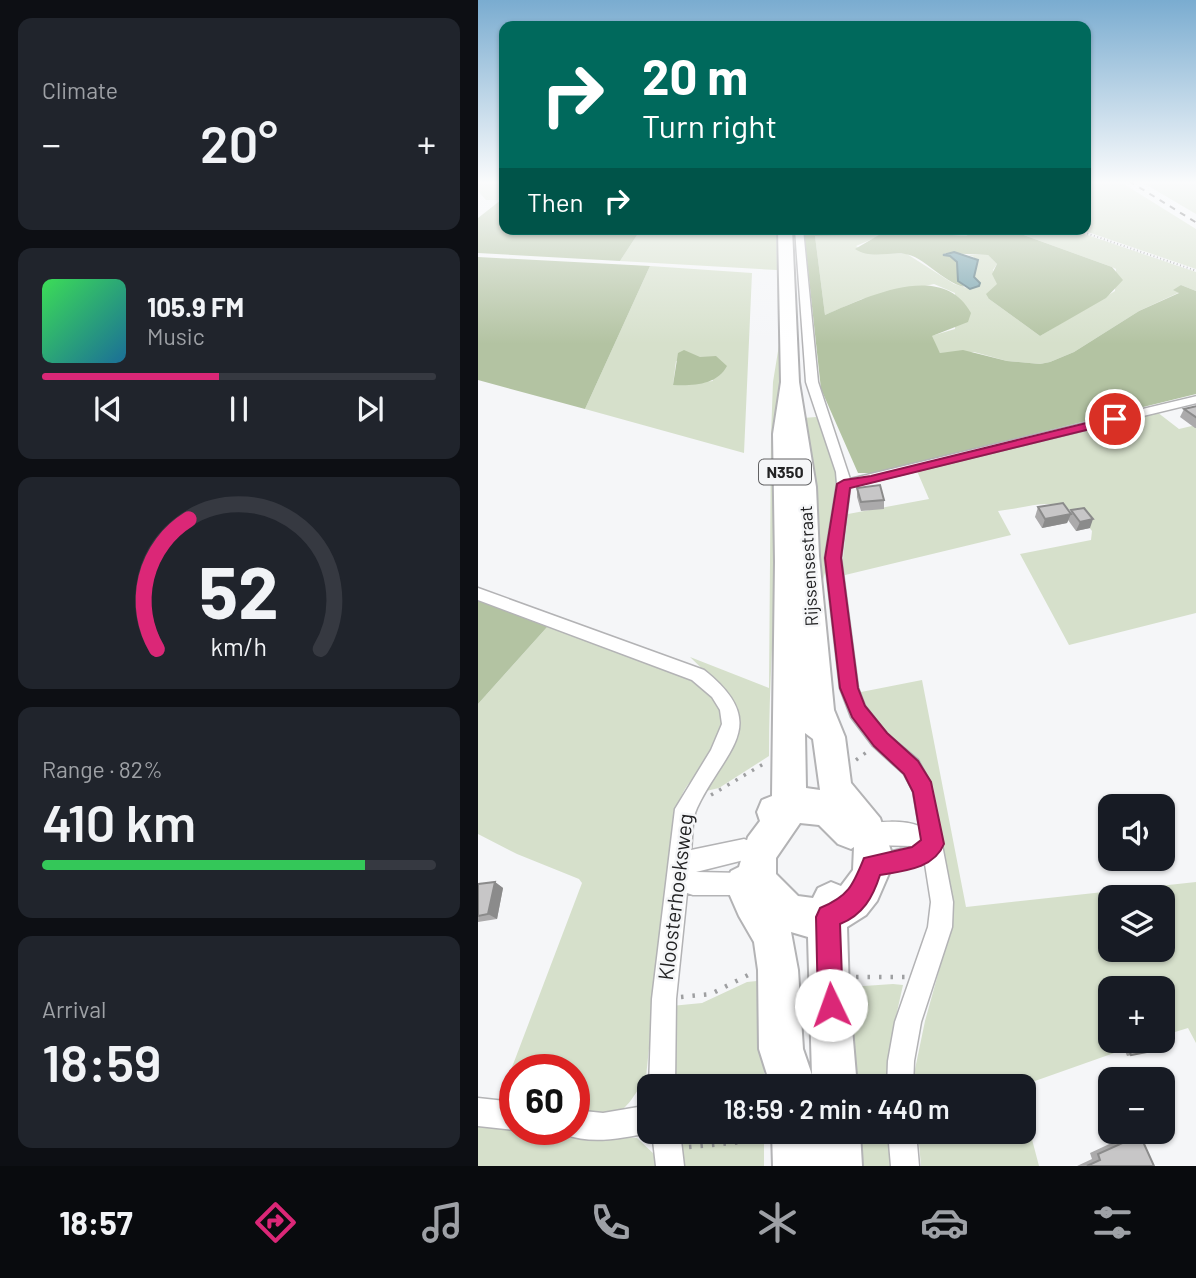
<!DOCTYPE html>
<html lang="en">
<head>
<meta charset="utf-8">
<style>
  body { margin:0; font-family:Barlow,sans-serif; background:#20242c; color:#f1f3f6; height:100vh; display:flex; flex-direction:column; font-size:26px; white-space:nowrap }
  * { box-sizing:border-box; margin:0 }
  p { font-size:23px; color:#9ea1a6 }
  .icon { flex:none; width:38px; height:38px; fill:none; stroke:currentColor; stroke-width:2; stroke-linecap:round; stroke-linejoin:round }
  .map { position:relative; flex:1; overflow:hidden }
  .details { display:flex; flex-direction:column; gap:18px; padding:18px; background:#0d0f14; width:478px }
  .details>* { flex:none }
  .top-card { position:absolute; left:21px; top:21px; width:592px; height:214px; border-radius:14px; box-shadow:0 2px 5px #0004; background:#00695c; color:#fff; overflow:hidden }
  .fabs { position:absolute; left:620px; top:794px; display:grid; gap:14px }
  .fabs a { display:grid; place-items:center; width:77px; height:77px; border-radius:14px; background:#171b24; box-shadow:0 2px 5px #0004; font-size:35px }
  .speed { position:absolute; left:21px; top:1054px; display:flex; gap:14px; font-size:35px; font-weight:700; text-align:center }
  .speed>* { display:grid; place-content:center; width:91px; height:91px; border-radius:50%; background:#171b24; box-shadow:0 2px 5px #0004; line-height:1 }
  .speed .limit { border:10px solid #d22; background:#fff; color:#111 }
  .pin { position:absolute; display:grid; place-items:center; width:60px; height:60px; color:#fff; margin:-30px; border:4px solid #fff; border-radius:50%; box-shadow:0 2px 7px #0007 }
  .me { position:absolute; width:77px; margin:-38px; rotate:357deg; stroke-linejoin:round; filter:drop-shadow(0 0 5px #0008) }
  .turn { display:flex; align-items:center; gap:24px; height:147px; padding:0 28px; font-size:32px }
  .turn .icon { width:91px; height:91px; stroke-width:2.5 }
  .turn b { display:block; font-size:49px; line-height:60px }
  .then { display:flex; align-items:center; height:66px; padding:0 28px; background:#0003; gap:14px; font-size:26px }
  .big { font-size:52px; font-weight:600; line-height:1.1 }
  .details .widget { flex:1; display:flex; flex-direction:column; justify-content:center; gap:10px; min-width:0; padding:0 24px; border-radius:14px; background:#20242c }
  .details .dial { align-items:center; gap:0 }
  .dial svg { height:182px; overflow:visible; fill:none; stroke:#363941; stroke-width:7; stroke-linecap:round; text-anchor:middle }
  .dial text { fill:#f1f3f6; stroke:none }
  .song { display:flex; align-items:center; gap:21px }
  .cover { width:84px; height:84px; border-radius:10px; background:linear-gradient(135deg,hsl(130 70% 55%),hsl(200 70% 35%)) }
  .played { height:7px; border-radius:4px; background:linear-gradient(90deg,#db2777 45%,#363941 45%) }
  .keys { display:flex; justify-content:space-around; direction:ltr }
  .heat { display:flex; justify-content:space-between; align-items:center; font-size:38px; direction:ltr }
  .charge { height:10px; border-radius:5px; background:linear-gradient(90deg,#34c759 82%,#363941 0) }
  .trip { position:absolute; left:159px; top:1074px; width:399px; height:70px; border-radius:14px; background:#171b24; box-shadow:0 2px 5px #0004; font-weight:600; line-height:70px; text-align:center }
  .tab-bar { display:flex; height:112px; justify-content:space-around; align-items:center; background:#090b0e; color:#9ea1a6 }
  .tab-bar .icon { width:49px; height:49px }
  .tab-bar .on { color:#db2777 }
  .tab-bar b { font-size:32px; color:#f1f3f6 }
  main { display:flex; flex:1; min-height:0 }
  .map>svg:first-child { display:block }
</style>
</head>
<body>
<main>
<section class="details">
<div class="widget"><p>Climate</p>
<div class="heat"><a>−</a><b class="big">20°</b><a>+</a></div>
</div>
<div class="widget">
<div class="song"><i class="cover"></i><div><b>105.9 FM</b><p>Music</p></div></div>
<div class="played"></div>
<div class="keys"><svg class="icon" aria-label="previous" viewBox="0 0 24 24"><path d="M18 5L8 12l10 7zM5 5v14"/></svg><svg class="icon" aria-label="pause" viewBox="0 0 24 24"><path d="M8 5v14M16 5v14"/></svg><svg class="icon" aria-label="next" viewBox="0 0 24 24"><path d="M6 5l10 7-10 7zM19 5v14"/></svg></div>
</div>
<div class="widget dial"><svg viewBox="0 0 100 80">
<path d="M14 69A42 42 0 1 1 86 69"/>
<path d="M14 69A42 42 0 0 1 28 12" stroke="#db2777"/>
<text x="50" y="56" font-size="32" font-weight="700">52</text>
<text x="50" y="72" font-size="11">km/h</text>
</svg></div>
<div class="widget"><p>Range · 82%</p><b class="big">410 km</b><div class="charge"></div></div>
<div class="widget"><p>Arrival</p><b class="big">18:59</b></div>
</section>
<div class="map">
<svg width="719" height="1166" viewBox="0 0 719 1166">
  <rect width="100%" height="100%" fill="#f5f6f8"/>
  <path fill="#d6e0cb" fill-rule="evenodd" d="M0,181H26V200H8L0,191Z
    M607,181H641L718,229V269L601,229H607Z
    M662,181H718V214Z
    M163,229H298L299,270L142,261Z
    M326,229H499L488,236L418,231L326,233Z
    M529,229H592L718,272V291L703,285L702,292L661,311L596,352L572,362L562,364L529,361L496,352L462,353L453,336L477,329V293L456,284L384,299L347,315L337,236L404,235L378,246L387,253L429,254L476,284L492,289L496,277V257L490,255H510L519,264L515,270L520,284L511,299L562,336L637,291L638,269L634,267Z
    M172,266L274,273L266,453L107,409ZM222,357L235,381L195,385L198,361Z
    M301,345C302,412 302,480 299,548C296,617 291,686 291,756L241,788L228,791L256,735L242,686L212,657L291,688L293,435L295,382Z
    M679,412L701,429L718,425V613L591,645L542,554L613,540L614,531C585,491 563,506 520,511L533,535L363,576L370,514L451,499L439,471Z
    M338,417C346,431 358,449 360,466C364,496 351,572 338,599L325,418Z
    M70,626L218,679C246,700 255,728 232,759C225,769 214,778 207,789C202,797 199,809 195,819L168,1077C144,1116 141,1122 96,1106V1069H37V1086L28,1083L104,883L101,879L39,854L0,834V704Z
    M444,680L488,907L718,882V1043L710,1028L684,1036V989H632V1041H670L540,1087H437L436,1074L447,1021L472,931L475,907L455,786L441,765L403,732L378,693ZM632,898H684V950H632Z
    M288,980L286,1087H190L193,1006L224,1003L269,982Z
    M415,984L425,985L415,1030L410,1087H375L371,987Z
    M546,1109L561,1166H443L440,1132H546Z
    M0,1121L37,1129H75L159,1138L177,1155L179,1166H0Z
    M195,1132H286V1166H198Z
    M377,1132H410L412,1166H379Z"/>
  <path fill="#b3c3a2" d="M23,200H26V229H163L142,261L0,253V218Z
    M499,229H529L634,267L645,280L628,298L562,336L511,299L508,294L519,284L514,274L519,264L510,255L467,253L466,255L472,256L479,262V277L486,287C465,282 445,256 427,254C410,252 392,259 377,249L401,235L337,236L347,315C389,297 464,260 493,313L490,322L454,336L462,353L485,350L529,361L562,364L572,362L596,352L661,311L701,293L695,290L703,285L718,291V394L396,473H380L343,389L326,233L418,231L488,236Z
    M0,257L172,266L107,409L0,380Z
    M206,350L222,357L238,356L249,366C239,385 215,386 195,385L200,353Z
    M0,599L70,626L0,704Z"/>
  <path fill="#75a1ab" stroke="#5c7b82" stroke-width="2" d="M476,252L500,260L496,277L502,283L501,286L492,289L480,281L479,262L472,256L465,255Z"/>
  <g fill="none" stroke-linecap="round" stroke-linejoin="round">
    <defs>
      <path id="street" d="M317,229H325L340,382L372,479L719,396V403L372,487L363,558L380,688L387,706L409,734L440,760L452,782L475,902L474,927L443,1022L436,1061L435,1087H409L410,1061L417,1022L450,927L453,902L447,864L394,877L386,874L383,866L386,858L435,846L391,845L383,842L380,834L383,826C398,821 426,820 441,826L435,791L426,774L395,746L373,717L362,688L347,558L359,484L358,472L328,382Z
        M0,588L226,670C295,725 247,749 219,808C213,820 215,837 213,850L266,839L274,842L277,850L274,858L218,872L266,873L274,876L277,884L274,892L266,895H215L209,893L198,999L197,1087H172V1089L171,1087L174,999L197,809L233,750L244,724L242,710L234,697L214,680L0,600Z
        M0,1098L37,1102V1129H40L37,1130L0,1126Z
        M172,1105V1133C143,1138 114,1145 86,1134L84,1129H96V1110L125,1113Z
        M174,1132H202L206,1166H178Z
        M410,1132H438L441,1166H413Z"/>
      <path id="primary" d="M300,229H314L321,382L338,487L341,556L356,710L367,737L373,783L402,818L413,851L412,871L399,901L388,915L369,927L371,993L379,1087H293L281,1049L280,970L276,942L261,916L247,884L253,871L261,867L270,837L282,821L279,812L284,800L294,796L297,562L295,434L303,382ZM327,733L335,739L342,790L328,788ZM322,823L341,825L360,844L373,849L376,847L375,870L363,886L353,882L340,888L335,898L320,896L298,874V858ZM313,932L330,937L334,1075L325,1049L320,970Z
        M294,1132H382L384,1166H295Z"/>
    </defs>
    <use href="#street" stroke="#b3b3b5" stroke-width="3"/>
    <use href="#primary" stroke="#b3b3b5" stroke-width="4"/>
    <path stroke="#9e9fa1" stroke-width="2" stroke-dasharray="1 2.5" stroke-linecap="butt" d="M596,229L719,271"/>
    <path stroke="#9e9fa1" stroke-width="3.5" stroke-dasharray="2.5 7" stroke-linecap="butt" d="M378,760L390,751
      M233,795L287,763"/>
    <path stroke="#9e9fa1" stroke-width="4.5" stroke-dasharray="2.5 9" stroke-linecap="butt" d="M378,977H427
      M203,997L233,994L272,974
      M211,1147L287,1140"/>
    <use href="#street" fill="#fff" fill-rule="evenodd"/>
    <use href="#primary" fill="#fff" fill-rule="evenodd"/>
    <path stroke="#3e3e3f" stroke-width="2" stroke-dasharray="6 6" stroke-linecap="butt" d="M651,181L719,223"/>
  </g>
  <path fill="#abaaab" d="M719,406V428H717L702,417L706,409Z
    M379,488L406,500V509L383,511L379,497Z
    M560,507L592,513L593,510L612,528L598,531L590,520L589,523L564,528L557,517Z
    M17,882L25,888L19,919L0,922V884Z
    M643,1041H670L674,1051L649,1056Z
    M653,1134L662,1135L676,1166H599L614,1159L612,1153Z"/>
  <path fill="#8b8b8b" d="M593,514L589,523L564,528L567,519Z
    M615,519L612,528L598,531L602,522Z
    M17,882L25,888L19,919L10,914Z"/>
  <path fill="#c7c6c7" stroke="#8b8b8b" stroke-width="2" d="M719,406V418L706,409Z
    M402,485L406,500L383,502L379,488Z
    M585,503L593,514L567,519L560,507Z
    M606,508L615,519L602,522L593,510Z
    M17,882L10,914L0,916V884Z
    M647,1041H670L674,1051L653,1055Z
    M662,1135L676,1166H609L622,1160L620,1154Z"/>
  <linearGradient id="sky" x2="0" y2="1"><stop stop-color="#7aacd0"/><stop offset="0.53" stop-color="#fafbfc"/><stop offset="1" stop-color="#fafbfc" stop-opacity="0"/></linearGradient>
  <rect width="719" height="344" fill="url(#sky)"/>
  <path fill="#db2777" stroke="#8e194d" stroke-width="2" d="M637,416L641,417V422L372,488L363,558L380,688L387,706L409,733L440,761L453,782L466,844C456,869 425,871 402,875C395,897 385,915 362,924L365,1005L362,1014L353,1018L344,1014L340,1005L338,917L342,908C371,896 375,885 386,858L434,847L443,840L435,792L426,774L396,746L374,717L362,688L347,558L359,484L366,480L393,476Z"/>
  <g text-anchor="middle" stroke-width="5" stroke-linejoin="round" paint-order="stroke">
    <rect fill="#f5f6f8" stroke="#626264" stroke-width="2" x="281" y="459.5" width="52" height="25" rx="5"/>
    <g font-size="16" font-weight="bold" fill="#232324">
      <text x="307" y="478">N350</text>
    </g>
    <g font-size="18" fill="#232324" stroke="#f5f6f8">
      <text transform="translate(331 566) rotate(-93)" y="6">Rijssensestraat</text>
    </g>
    <g font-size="21" fill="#232324" stroke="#f5f6f8">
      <text transform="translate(198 897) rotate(-83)" y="7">Kloosterhoeksweg</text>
    </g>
  </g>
</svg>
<div class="fabs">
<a><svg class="icon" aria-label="sound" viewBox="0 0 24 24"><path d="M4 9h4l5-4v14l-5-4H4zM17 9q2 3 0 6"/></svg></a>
<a><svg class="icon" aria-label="layers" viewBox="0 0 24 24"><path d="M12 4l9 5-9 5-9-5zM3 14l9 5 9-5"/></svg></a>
<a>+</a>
<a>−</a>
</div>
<div class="speed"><div class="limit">60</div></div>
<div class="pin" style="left:637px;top:419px;background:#d93025"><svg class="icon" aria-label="arrive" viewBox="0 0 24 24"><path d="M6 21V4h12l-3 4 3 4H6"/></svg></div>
<svg class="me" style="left:353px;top:1005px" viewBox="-20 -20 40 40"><circle r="19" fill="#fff"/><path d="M0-13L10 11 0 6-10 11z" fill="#db2777"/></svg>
<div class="trip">18:59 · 2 min · 440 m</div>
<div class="top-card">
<div class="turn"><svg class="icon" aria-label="right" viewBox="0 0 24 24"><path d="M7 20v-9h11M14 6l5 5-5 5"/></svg><div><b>20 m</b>Turn right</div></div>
<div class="then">Then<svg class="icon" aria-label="right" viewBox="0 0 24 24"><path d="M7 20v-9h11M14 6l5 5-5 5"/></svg></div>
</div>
</div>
</main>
<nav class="tab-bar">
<b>18:57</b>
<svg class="icon on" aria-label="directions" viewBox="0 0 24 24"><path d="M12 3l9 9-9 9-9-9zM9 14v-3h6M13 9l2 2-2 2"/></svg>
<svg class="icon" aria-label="music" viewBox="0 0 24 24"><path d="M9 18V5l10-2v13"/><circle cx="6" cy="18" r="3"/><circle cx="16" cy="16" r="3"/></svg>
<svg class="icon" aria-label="phone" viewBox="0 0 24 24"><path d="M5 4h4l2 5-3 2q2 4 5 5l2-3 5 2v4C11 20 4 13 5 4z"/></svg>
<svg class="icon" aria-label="climate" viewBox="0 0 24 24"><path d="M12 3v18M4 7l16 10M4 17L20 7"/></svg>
<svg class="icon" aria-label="car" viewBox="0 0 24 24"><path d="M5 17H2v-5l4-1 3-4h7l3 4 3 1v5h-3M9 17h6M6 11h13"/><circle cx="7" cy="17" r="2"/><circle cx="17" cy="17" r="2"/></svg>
<svg class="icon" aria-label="filters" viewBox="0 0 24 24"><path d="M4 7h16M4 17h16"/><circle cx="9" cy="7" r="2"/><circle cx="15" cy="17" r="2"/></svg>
</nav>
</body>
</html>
